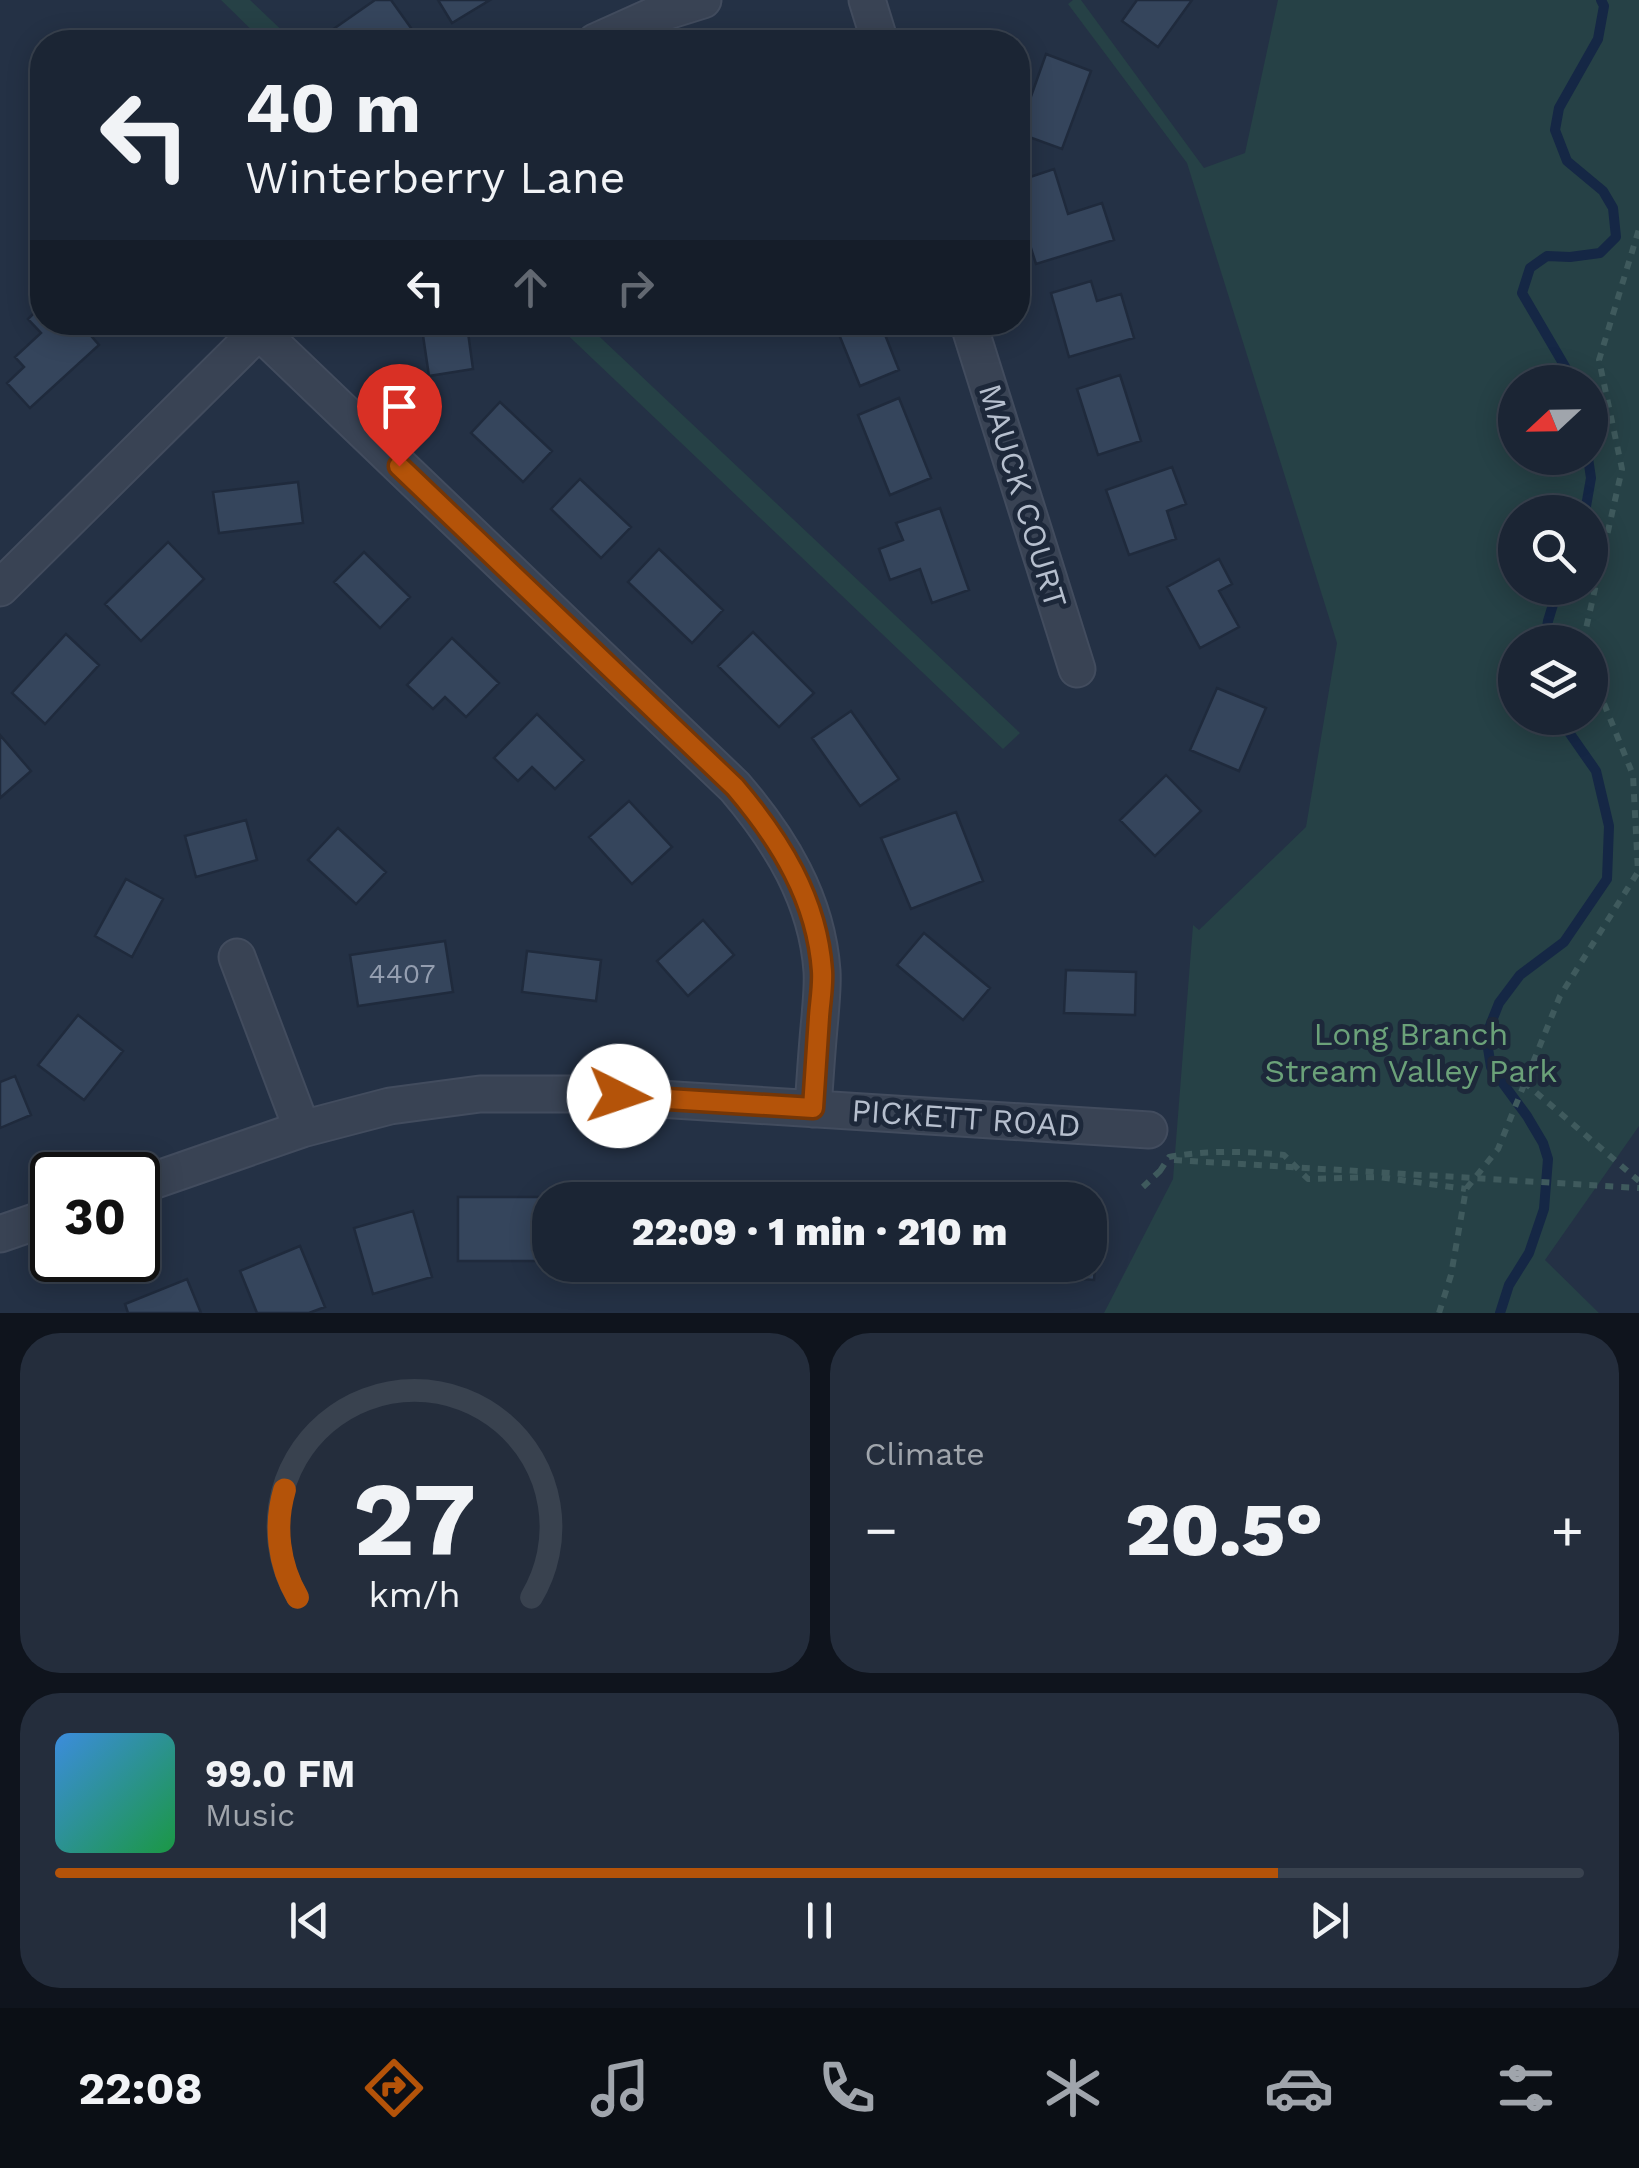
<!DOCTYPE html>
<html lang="en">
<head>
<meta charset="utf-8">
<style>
  body { margin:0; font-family:"Work Sans",sans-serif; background:#242d3c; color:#f1f3f6; height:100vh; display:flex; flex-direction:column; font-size:38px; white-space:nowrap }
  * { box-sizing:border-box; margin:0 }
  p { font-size:32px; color:#a0a5ac }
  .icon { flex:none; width:55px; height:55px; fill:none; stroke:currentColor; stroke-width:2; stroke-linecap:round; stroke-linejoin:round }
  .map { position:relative; height:1313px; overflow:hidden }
  .side { display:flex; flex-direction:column; gap:20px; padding:20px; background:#0f141d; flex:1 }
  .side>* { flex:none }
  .hud { position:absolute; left:30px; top:30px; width:1000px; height:305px; border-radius:40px; box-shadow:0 5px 25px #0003,0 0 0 2px #39424f; background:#1b2534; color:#f1f3f6; overflow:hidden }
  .needle { width:65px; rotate:248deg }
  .controls { position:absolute; left:1498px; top:365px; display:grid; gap:20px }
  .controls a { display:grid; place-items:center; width:110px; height:110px; border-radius:50%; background:#1b2534; box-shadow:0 5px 25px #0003,0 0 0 2px #39424f; font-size:50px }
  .speed { position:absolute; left:30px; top:1152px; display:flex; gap:20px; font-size:50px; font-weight:700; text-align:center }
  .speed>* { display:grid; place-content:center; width:130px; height:130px; border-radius:50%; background:#1b2534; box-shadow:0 5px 25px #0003,0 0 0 2px #39424f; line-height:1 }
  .speed .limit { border:5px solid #111; border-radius:15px; background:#fff; color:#111 }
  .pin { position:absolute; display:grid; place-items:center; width:85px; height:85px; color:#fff; margin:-102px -42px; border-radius:50% 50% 50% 0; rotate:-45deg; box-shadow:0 0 10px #0007 }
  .pin .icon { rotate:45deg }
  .me { position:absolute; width:110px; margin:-55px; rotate:94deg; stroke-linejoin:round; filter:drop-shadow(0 0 8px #0008) }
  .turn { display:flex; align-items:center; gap:35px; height:210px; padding:0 50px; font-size:45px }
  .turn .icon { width:130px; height:130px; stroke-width:2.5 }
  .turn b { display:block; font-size:70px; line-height:85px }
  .lanes { display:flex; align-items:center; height:95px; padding:0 50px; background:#0003; justify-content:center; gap:50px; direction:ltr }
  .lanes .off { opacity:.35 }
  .big { font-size:75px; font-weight:800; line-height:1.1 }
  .side .card { flex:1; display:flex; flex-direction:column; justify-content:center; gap:15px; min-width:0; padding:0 35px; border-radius:40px; background:#242d3c }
  .side .dial { align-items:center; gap:0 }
  .dial svg { height:260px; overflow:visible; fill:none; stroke:#39424f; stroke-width:7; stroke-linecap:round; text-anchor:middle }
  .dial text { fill:#f1f3f6; stroke:none }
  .song { display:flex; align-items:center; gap:30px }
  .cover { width:120px; height:120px; border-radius:15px; background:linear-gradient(135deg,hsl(210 70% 55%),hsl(140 70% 35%)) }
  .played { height:10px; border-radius:5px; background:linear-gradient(90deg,#b45309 80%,#39424f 80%) }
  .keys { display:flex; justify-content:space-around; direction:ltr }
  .heat { display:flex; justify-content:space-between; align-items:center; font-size:55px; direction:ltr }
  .side .tiles { flex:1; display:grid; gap:20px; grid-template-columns:1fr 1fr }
  .card:last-child { grid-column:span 2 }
  .trip { position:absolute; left:532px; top:1182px; width:575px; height:100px; border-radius:40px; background:#1b2534; box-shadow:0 5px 25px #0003,0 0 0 2px #39424f; font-weight:800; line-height:100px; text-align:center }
  .menu { display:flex; height:160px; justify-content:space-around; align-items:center; background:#0b0f15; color:#a0a5ac }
  .menu .icon { width:70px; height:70px }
  .menu .active { color:#b45309 }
  .menu b { font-size:45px; color:#f1f3f6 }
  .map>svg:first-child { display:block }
</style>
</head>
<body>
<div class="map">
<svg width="1639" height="1313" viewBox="0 0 1639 1313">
  <rect width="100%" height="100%" fill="#243145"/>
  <path fill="#264146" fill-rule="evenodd" d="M221,0H250L294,42H264Z
    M1073,0H1081L1204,168L1245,153L1278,0H1639V1126L1545,1260L1599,1313H1104L1173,1179L1193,925L1199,930L1306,827L1337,643L1187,163L1068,4ZM1515,382H1590V458H1515ZM1515,512H1590V588H1515ZM1515,642H1590V718H1515Z
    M555,323H585L1020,733L1003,749Z"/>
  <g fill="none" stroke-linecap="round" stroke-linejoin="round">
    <path stroke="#152745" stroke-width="10" d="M1574,382L1522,293L1530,268L1547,256L1570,257L1600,253L1616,237L1613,208L1603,191L1567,161L1555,130L1559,108L1598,39L1604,6L1601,0
      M1585,512L1591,478L1588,458
      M1545,642L1548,621L1558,588
      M1500,1313L1509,1285L1529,1253L1544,1209L1548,1159L1543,1143L1527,1116L1491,1067L1486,1036L1499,1003L1520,975L1564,942L1607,879L1609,826L1596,771L1559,718"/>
  </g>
  <path fill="#35455c" stroke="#1f2a3c" stroke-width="2.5" d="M375,0H391L416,35L404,42H341L332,30Z
    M438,0H490L452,23Z
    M1137,0H1192L1158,47L1122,21Z
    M1046,54L1091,71L1062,149L1018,133Z
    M1054,169L1068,214L1102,203L1114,240L1036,264L1018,207V181Z
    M1091,281L1097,301L1121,294L1134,338L1069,357L1051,293Z
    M42,305V322H79L99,345L30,408L7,383L24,367L15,357L41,333L28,319Z
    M421,322H484L467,325L473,369L429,376Z
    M848,322H880L899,370L860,386L836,327Z
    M1120,375L1141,441L1098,455L1077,389Z
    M899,398L931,478L890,495L858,415Z
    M500,402L552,451L523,482L471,433Z
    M1172,467L1186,504L1167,511L1176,539L1129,555L1106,490Z
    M580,479L631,527L601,558L551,509Z
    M298,482L303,523L219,533L213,492Z
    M940,508L969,590L932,603L920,569L890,580L879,549L903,540L896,523Z
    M168,542L204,579L141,641L105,604Z
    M659,549L723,610L692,643L628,582Z
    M364,552L410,597L380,628L334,582Z
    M1219,559L1232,584L1219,591L1239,627L1200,648L1167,587Z
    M753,632L814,693L779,727L718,666Z
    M66,634L99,665L45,724L12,693Z
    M452,638L499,683L466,717L445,697L433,709L407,685Z
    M1217,688L1266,708L1239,771L1190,750Z
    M851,711L899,779L860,806L812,738Z
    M537,714L584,760L555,789L532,767L518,781L494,758Z
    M0,735L31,771L0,798Z
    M1166,775L1201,811L1155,856L1120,820Z
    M629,801L672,847L632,884L589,837Z
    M956,812L983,881L911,909L881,838Z
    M246,820L257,860L196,877L185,836Z
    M338,828L386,872L356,904L308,860Z
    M126,879L163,899L132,957L95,936Z
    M703,920L734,955L688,996L657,961Z
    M924,933L990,988L963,1020L897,965Z
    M445,941L453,992L358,1006L350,955Z
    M527,951L601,960L596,1001L522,992Z
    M1066,970L1136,972L1135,1015L1064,1013Z
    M78,1015L123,1051L84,1100L38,1065Z
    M15,1076L31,1115L0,1128V1082Z
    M458,1197H542V1261H458Z
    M413,1211L432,1277L373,1294L354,1228Z
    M1090,1236L1097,1237L1094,1280L1028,1275V1265H1090Z
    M300,1246L325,1307L309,1313H257L240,1271Z
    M828,1265H894L893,1278L828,1272Z
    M935,1265H1007L1006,1273L935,1271Z
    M187,1279L201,1313H128L125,1304Z"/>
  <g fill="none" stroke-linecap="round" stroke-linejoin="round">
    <defs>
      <path id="street" d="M867,0L880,42
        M595,42L655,15L703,0
        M968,322L1077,669
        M259,331L735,787C780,840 817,899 822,971C823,986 821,1002 820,1017C817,1047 815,1078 813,1109
        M0,588L268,322
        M237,957L302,1129
        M138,1186L302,1129L390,1106L480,1094H580L1149,1130
        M0,1234L52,1216"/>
    </defs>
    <use href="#street" stroke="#424c5e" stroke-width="39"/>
    <path stroke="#3f5a5d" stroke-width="6" stroke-dasharray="8 8" stroke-linecap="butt" d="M1583,642L1622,469L1599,360L1639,229
      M1524,1082L1639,1181
      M1160,1171L1169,1157C1208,1150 1245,1151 1284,1155L1308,1179L1379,1177L1466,1189
      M1143,1187L1161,1170
      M1439,1313L1451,1275L1466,1189L1498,1149L1560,996L1638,872L1633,775L1590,669"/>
    <use href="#street" stroke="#394354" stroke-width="35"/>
    <path stroke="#3f5a5d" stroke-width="6" stroke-dasharray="8 8" stroke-linecap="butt" d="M1174,1160L1639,1188"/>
  </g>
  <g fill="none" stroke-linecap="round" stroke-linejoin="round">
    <defs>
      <path id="route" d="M399,466L735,787C780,840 817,899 822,971C823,986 820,1002 819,1017C817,1047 815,1078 813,1108L619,1096"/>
    </defs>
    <use href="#route" stroke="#753606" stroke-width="25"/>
    <use href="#route" stroke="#b45309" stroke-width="18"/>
  </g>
  <g text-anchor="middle" stroke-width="10" stroke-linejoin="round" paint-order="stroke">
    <g font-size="28" fill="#949eb0">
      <text x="402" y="983">4407</text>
    </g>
    <g font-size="32" fill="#b6bfce" stroke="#1d283a">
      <text transform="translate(1023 496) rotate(73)" y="11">MAUCK COURT</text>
      <text transform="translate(966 1118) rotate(4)" y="11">PICKETT ROAD</text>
    </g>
    <g font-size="32" fill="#6ba179" stroke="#1d283a">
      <text x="1411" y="1045">Long Branch<tspan x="1411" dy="37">Stream Valley Park</tspan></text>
    </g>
  </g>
</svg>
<div class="controls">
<a><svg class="needle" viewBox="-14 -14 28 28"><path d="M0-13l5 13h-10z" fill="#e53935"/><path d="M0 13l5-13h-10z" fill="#a0a5ac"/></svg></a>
<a><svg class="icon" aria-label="search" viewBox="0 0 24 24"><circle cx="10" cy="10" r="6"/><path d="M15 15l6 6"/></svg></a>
<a><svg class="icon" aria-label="layers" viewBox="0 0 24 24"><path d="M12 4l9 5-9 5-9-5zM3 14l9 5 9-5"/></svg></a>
</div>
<div class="speed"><div class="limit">30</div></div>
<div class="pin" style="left:399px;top:466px;background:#d93025"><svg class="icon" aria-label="arrive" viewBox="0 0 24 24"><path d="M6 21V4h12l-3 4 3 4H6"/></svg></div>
<svg class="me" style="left:619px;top:1096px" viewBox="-20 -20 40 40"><circle r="19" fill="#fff"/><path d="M0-13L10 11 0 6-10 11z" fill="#b45309"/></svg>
<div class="trip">22:09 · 1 min · 210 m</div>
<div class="hud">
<div class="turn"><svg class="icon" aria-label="left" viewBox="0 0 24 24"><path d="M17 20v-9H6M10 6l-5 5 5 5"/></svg><div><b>40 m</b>Winterberry Lane</div></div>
<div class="lanes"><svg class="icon" aria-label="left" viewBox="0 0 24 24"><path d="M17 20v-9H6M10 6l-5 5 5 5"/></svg><svg class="icon off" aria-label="ahead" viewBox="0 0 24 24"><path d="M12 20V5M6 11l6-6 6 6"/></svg><svg class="icon off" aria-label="right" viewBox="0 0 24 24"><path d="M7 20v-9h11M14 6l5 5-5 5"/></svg></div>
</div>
</div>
<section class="side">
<div class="tiles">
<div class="card dial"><svg viewBox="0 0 100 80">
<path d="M14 69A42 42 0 1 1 86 69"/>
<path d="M14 69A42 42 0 0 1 10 36" stroke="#b45309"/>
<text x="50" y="56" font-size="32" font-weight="700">27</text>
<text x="50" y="72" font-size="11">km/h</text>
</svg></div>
<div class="card"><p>Climate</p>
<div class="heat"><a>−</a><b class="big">20.5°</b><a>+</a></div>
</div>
<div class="card">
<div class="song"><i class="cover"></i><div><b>99.0 FM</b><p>Music</p></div></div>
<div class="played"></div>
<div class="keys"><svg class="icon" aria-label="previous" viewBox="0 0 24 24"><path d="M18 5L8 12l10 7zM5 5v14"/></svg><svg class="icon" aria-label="pause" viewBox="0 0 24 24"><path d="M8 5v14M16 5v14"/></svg><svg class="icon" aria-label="next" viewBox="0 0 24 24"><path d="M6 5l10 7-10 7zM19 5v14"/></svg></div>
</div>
</div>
</section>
<nav class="menu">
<b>22:08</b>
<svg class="icon active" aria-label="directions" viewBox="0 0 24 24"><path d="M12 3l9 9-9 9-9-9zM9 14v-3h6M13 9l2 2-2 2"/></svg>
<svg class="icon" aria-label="music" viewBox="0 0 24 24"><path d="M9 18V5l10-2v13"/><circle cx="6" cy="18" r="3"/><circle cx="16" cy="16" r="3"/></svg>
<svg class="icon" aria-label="phone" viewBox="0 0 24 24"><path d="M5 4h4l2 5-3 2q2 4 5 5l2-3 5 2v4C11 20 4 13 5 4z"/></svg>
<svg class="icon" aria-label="climate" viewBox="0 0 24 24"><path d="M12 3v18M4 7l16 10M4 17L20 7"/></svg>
<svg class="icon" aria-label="car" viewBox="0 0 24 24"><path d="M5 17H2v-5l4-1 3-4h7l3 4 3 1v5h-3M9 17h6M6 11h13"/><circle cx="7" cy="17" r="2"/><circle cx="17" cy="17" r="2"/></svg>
<svg class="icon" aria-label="filters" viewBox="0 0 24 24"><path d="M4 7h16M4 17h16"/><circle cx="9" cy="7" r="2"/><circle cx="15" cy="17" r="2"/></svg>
</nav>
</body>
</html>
